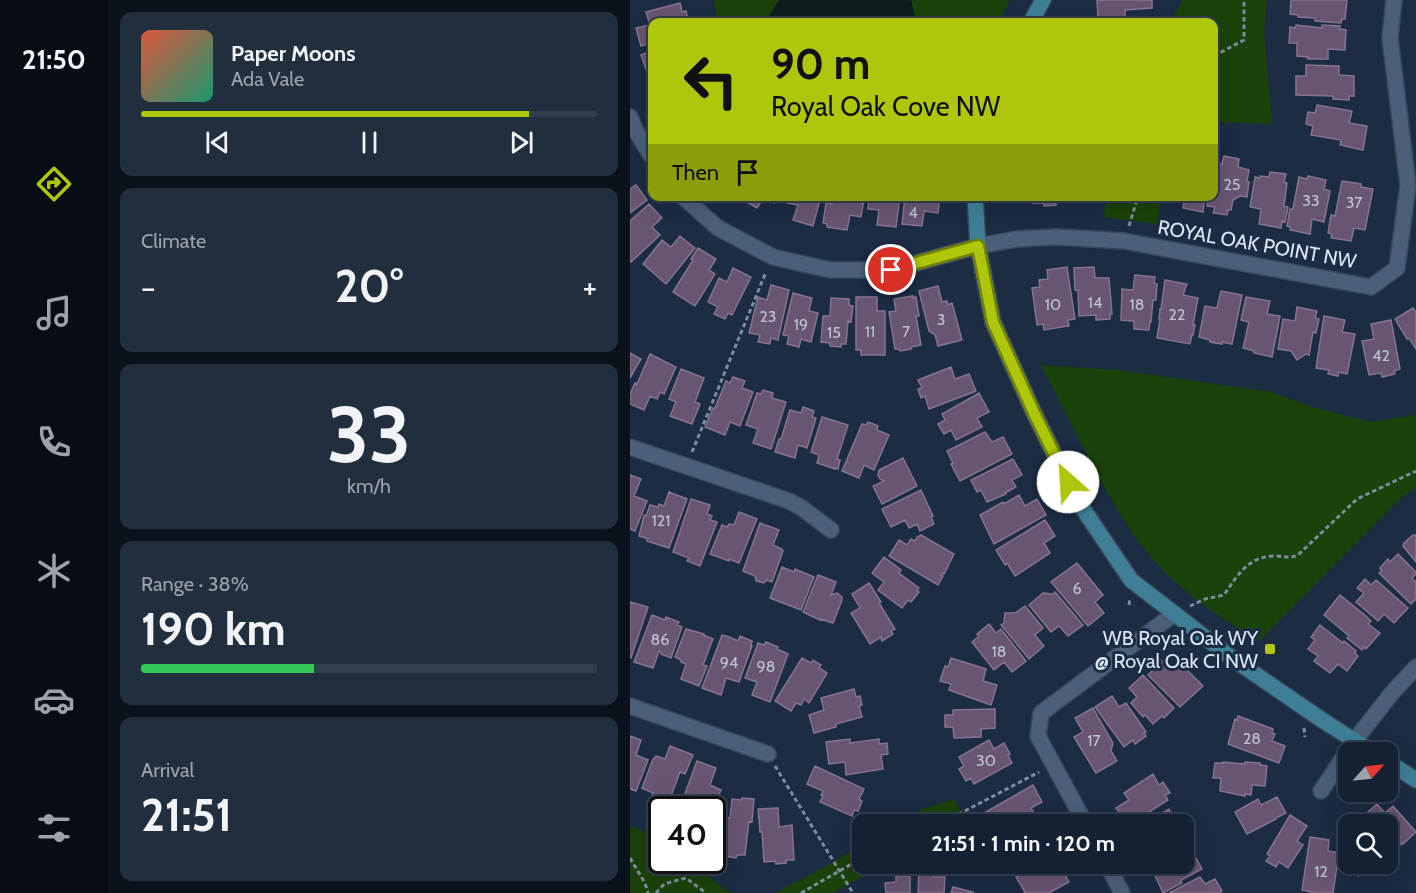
<!DOCTYPE html>
<html lang="en">
<head>
<meta charset="utf-8">
<style>
  body { margin:0; font-family:Cabin,sans-serif; background:#212e3e; color:#f1f3f6; height:100vh; display:flex; flex-direction:column; font-size:22px; white-space:nowrap }
  * { box-sizing:border-box; margin:0 }
  p { font-size:20px; color:#9da3ac }
  .icon { flex:none; width:33px; height:33px; fill:none; stroke:currentColor; stroke-width:2; stroke-linecap:round; stroke-linejoin:round }
  .map { position:relative; flex:1; overflow:hidden }
  .drawer { display:flex; flex-direction:column; gap:12px; padding:12px; background:#0b121c; width:522px }
  .drawer>* { flex:none }
  .top-card { position:absolute; left:18px; top:18px; width:570px; height:183px; border-radius:12px; box-shadow:0 6px 24px #0002,0 0 0 2px #333e4d; background:#aec60c; color:#111; overflow:hidden }
  .needle { width:39px; rotate:63deg }
  .buttons { position:absolute; left:708px; top:742px; display:grid; gap:12px }
  .buttons a { display:grid; place-items:center; width:60px; height:60px; border-radius:12px; background:#142132; box-shadow:0 6px 24px #0002,0 0 0 2px #333e4d; font-size:30px }
  .speed { position:absolute; left:18px; top:796px; display:flex; gap:12px; font-size:30px; font-weight:700; text-align:center }
  .speed>* { display:grid; place-content:center; width:78px; height:78px; border-radius:50%; background:#142132; box-shadow:0 6px 24px #0002,0 0 0 2px #333e4d; line-height:1 }
  .speed .limit { border:3px solid #111; border-radius:9px; background:#fff; color:#111 }
  .pin { position:absolute; display:grid; place-items:center; width:51px; height:51px; color:#fff; margin:-26px; border:3px solid #fff; border-radius:50%; box-shadow:0 2px 6px #0007 }
  .me { position:absolute; width:66px; margin:-33px; rotate:334deg; stroke-linejoin:round; filter:drop-shadow(0 0 4px #0008) }
  .turn { display:flex; align-items:center; gap:21px; height:126px; padding:0 24px; font-size:27px }
  .turn .icon { width:78px; height:78px; stroke-width:2.5 }
  .turn b { display:block; font-size:42px; line-height:51px }
  .then { display:flex; align-items:center; height:57px; padding:0 24px; background:#0003; gap:12px; font-size:22px }
  .big { font-size:45px; font-weight:700; line-height:1.1 }
  .drawer .card { flex:1; display:flex; flex-direction:column; justify-content:center; gap:9px; min-width:0; padding:0 21px; border-radius:12px; background:#212e3e }
  .drawer .dial { align-items:center; gap:0 }
  .dial b { font-size:78px; line-height:1 }
  .song { display:flex; align-items:center; gap:18px }
  .cover { width:72px; height:72px; border-radius:9px; background:linear-gradient(135deg,hsl(10 70% 55%),hsl(160 70% 35%)) }
  .played { height:6px; border-radius:3px; background:linear-gradient(90deg,#aec60c 85%,#333e4d 85%) }
  .keys { display:flex; justify-content:space-around; direction:ltr }
  .heat { display:flex; justify-content:space-between; align-items:center; font-size:33px; direction:ltr }
  .charge { height:9px; border-radius:4px; background:linear-gradient(90deg,#34c759 38%,#333e4d 0) }
  .trip { position:absolute; left:222px; top:814px; width:342px; height:60px; border-radius:12px; background:#142132; box-shadow:0 6px 24px #0002,0 0 0 2px #333e4d; font-weight:700; line-height:60px; text-align:center }
  main { display:flex; flex:1; min-height:0 }
  .dock { display:flex; flex-direction:column; width:108px; justify-content:space-around; align-items:center; background:#080d14; color:#9da3ac }
  .dock .icon { width:42px; height:42px }
  .dock .selected { color:#aec60c }
  .dock b { font-size:27px; color:#f1f3f6 }
  .map>svg:first-child { display:block }
</style>
</head>
<body>
<main>
<nav class="dock">
<b>21:50</b>
<svg class="icon selected" aria-label="directions" viewBox="0 0 24 24"><path d="M12 3l9 9-9 9-9-9zM9 14v-3h6M13 9l2 2-2 2"/></svg>
<svg class="icon" aria-label="music" viewBox="0 0 24 24"><path d="M9 18V5l10-2v13"/><circle cx="6" cy="18" r="3"/><circle cx="16" cy="16" r="3"/></svg>
<svg class="icon" aria-label="phone" viewBox="0 0 24 24"><path d="M5 4h4l2 5-3 2q2 4 5 5l2-3 5 2v4C11 20 4 13 5 4z"/></svg>
<svg class="icon" aria-label="climate" viewBox="0 0 24 24"><path d="M12 3v18M4 7l16 10M4 17L20 7"/></svg>
<svg class="icon" aria-label="car" viewBox="0 0 24 24"><path d="M5 17H2v-5l4-1 3-4h7l3 4 3 1v5h-3M9 17h6M6 11h13"/><circle cx="7" cy="17" r="2"/><circle cx="17" cy="17" r="2"/></svg>
<svg class="icon" aria-label="filters" viewBox="0 0 24 24"><path d="M4 7h16M4 17h16"/><circle cx="9" cy="7" r="2"/><circle cx="15" cy="17" r="2"/></svg>
</nav>
<section class="drawer">
<div class="card">
<div class="song"><i class="cover"></i><div><b>Paper Moons</b><p>Ada Vale</p></div></div>
<div class="played"></div>
<div class="keys"><svg class="icon" aria-label="previous" viewBox="0 0 24 24"><path d="M18 5L8 12l10 7zM5 5v14"/></svg><svg class="icon" aria-label="pause" viewBox="0 0 24 24"><path d="M8 5v14M16 5v14"/></svg><svg class="icon" aria-label="next" viewBox="0 0 24 24"><path d="M6 5l10 7-10 7zM19 5v14"/></svg></div>
</div>
<div class="card"><p>Climate</p>
<div class="heat"><a>−</a><b class="big">20°</b><a>+</a></div>
</div>
<div class="card dial"><b>33</b><p>km/h</p></div>
<div class="card"><p>Range · 38%</p><b class="big">190 km</b><div class="charge"></div></div>
<div class="card"><p>Arrival</p><b class="big">21:51</b></div>
</section>
<div class="map">
<svg width="786" height="893" viewBox="0 0 786 893">
  <rect width="100%" height="100%" fill="#1b2c43"/>
  <path fill="#1b420b" d="M84,0H380L368,22H87Z
    M553,0H637L634,30L642,124L584,122V22H540Z
    M478,196L531,197L527,224L473,217Z
    M411,365L488,370L642,392L682,407L741,422L786,415V487L770,499L629,641C599,623 569,604 543,580C504,544 479,497 455,451C440,422 426,393 411,365Z
    M324,799L334,819L323,825H267L293,809Z
    M0,826L27,837L31,840L32,861H58L96,890L102,893H0Z
    M232,845V864H254L203,893H145L200,864Z"/>
  <path fill="#0d1d1e" d="M149,0H281L286,22H135Z"/>
  <path fill="#685571" stroke="#867390" stroke-width="1.5" d="M467,0H522V8L495,10V17L468,19Z
    M661,0H717L715,19H712L711,23L685,21V18L668,17V15L660,14Z
    M50,3L52,12L56,11L58,20H55L56,22H22V43L11,46L6,28L20,25L16,12Z
    M666,25L692,28V25L710,26L709,29L716,30L715,50L698,49V59H678V57L667,56V43H659L660,27L665,28Z
    M22,51V70L17,72L11,55Z
    M676,65L709,66V75L724,76V96H719V100L703,99V96L666,95V76H676Z
    M687,105L722,111L719,123L737,126L733,150L710,145L711,140L681,135L683,126L676,124L678,112L685,113Z
    M594,156L609,159L608,167L619,170L617,181L619,182L617,197L610,196L603,200L601,210H598L597,215L583,213L585,207L577,206L579,196H584L585,179H586L589,164H592Z
    M640,172L656,174L654,182L657,183L654,206L658,207L655,222L652,221L651,228L629,224L631,209L620,207L625,177L630,178V176L639,177Z
    M678,176L696,180L694,189L700,191L694,222L682,219L680,234L660,230V227L657,226L660,209H663L669,177L677,179Z
    M712,181L731,184V187L743,189L735,230L724,228L721,241L701,238L702,234L698,233L701,215L705,216Z
    M6,185L17,200L0,213V189Z
    M111,196H148L144,203L134,197L127,208L110,198Z
    M159,196H191L183,226L163,220L168,205L157,203Z
    M203,196H233L234,199L231,217L220,215L217,230L197,227V224L193,223L196,203L202,204Z
    M239,196H270L266,227L247,225L249,210L238,209Z
    M275,196H310L308,213L294,211L292,226L272,224Z
    M402,196H438V201L426,202V205L414,206V203H403Z
    M575,196L573,212L553,208L555,198L547,197Z
    M19,204L32,218L22,227L30,235L1,262L0,261V221Z
    M50,236L65,248L36,284L13,264L32,240L41,247Z
    M68,248L86,259L79,270L85,274L65,306L43,292L63,260L61,259Z
    M437,267L445,319L438,320L439,326L414,330L413,324L407,325L402,288L410,287L409,280L418,279L417,270Z
    M464,267L465,278H479L482,314H480V319L466,320V315L449,316L448,290H445L444,268Z
    M103,268L121,277L102,315L98,313L95,319L84,314L88,307L78,302L89,278L97,282Z
    M505,275L525,277L524,283L527,284L526,300H523L521,322H520L519,330L504,329V321L491,320L492,289L503,290Z
    M535,280L557,284L553,295L568,298L563,325H565L563,335L562,334L560,344L527,338L530,319H529L530,309H531Z
    M141,285L159,290L148,340L141,338L140,344L128,342L130,335L119,333L128,297L137,300Z
    M308,286L312,302L317,301L318,305L322,303L332,340L308,346L305,335L299,331L289,291Z
    M591,291L612,295L602,344L592,342V344L580,342V340L569,337L575,306L587,308Z
    M163,293L182,298L179,311L188,313L181,342L171,339L169,347L157,344L159,336L153,335Z
    M283,296V298L286,297L289,316H286L291,345L281,347V349L270,351L269,349H265L259,312L266,311L264,299Z
    M226,297H247V311H255V355H231V350H226Z
    M616,297L640,301L637,314L650,316L642,357L624,353V351L613,348L619,322L611,320Z
    M201,298L219,299V305L223,306L221,322L218,321L216,344H211V347L200,346V343L191,342L193,316H200Z
    M667,307L687,311L685,318L689,319L686,333L683,332L679,355L676,354L667,360L661,351L648,349L653,319L665,321Z
    M783,308L786,312V349L779,338L777,339L765,319Z
    M694,316L715,320L712,332L725,334L717,374L709,372L708,376L698,374L699,370L686,368Z
    M761,320L770,369L764,371L765,374L752,377L751,373L739,375L732,341L744,339L741,324Z
    M0,353L11,359L0,378Z
    M20,354L46,367L34,394L30,392L27,399L20,396L14,410L0,404V394L5,383L7,384Z
    M321,367L325,379L339,374L346,391L299,409L295,396L291,398L288,389L292,388L288,380Z
    M51,369L74,378L65,402L70,404L62,424L40,416L46,402L39,399Z
    M103,377L115,381L112,388L123,392L110,426L100,422L95,435L75,427L83,408H85L96,381L100,383Z
    M133,390L143,393L142,398L156,402L141,449L123,443L128,429L116,425L127,393L131,394Z
    M349,393L359,412L347,418L352,427L326,440L321,430L314,434L308,424L315,420L312,414Z
    M173,407L184,411L182,417L186,418L177,448L168,445L165,458L145,452L149,439H151L160,410L171,413Z
    M192,417L218,425L207,459L210,460L208,469L205,468V469L187,463L189,455L181,452Z
    M238,422L248,426L247,430L259,435L244,470L234,465L229,478L212,471L232,424L236,425Z
    M355,432L362,442L373,437L382,454L330,481L321,464L323,463L317,451Z
    M273,458L287,486L252,504L243,486L254,481L250,479L248,475L249,470Z
    M383,459L392,475L382,480L386,487L375,493L376,494L357,502L351,490L347,492L341,480Z
    M0,475L11,479L4,496L17,501L5,531L0,529Z
    M291,490L303,516L301,517L304,524L290,531L287,524L279,528L275,520L261,527L252,509Z
    M39,492L57,499L39,548L17,541L18,539L9,536L14,515L16,516L20,505L28,507L29,504L34,506Z
    M389,495L395,506L407,499L416,515L364,544L350,515L373,502L374,504Z
    M61,499L80,505L77,514L82,516L80,520L87,522L70,566L57,561L59,558L43,552Z
    M109,512L127,519L109,563L99,559V561L80,554L92,525L97,527L99,524L104,525Z
    M415,520L425,536L414,543L420,553L385,576L377,563L375,565L366,550Z
    M130,523L149,530L143,545L152,549L153,551L142,582L137,580L134,583L126,581L125,576L113,571Z
    M291,535L324,554L314,574L313,573L311,575L313,576L308,585L259,556L269,540L277,545L281,539L285,541L287,537Z
    M783,535H786V562L773,546L774,543Z
    M768,554L786,572V574L782,578L786,582V599L781,604L749,573L752,570L750,568L758,559L760,562Z
    M254,557L271,570L269,573L289,588L287,590L289,592L281,602L278,600L272,608L248,590L254,582L242,573Z
    M447,563L473,595L465,602L474,613L458,626L421,582Z
    M152,567L164,572L165,569L184,577L171,610L140,598Z
    M188,575L206,582L201,595L207,593L212,597V600L203,623L190,619V620L173,612Z
    M735,579L741,585L746,580L778,608L764,623L754,614L748,621L726,602L734,593L727,588Z
    M239,583L251,602L249,603L265,629L261,631L263,634L252,641L251,637L240,644L221,613L230,608L222,594Z
    M425,592L453,625L438,636L429,626L421,632L399,605L413,593L423,594Z
    M710,595L736,616L741,621L738,624L750,633L736,649L734,647L732,650L717,638L719,636L694,615Z
    M0,602L18,607L1,658H0Z
    M395,606L413,628L405,635L414,646L399,659L371,625L374,623L375,613H385Z
    M22,615L35,620L36,617L49,622L47,625L52,627L41,658L31,654V652L29,651L23,668L4,662Z
    M359,624L366,633L371,629L396,661L382,672L374,662L364,670L342,642L349,636L347,634Z
    M690,625L713,643L714,641L726,651L725,653L728,656L717,671L708,664L700,673L684,661L688,656L678,649L685,640L681,637Z
    M56,629L74,634L73,635L83,639L73,665L77,666L69,686L51,679L56,664L51,662V660L45,657Z
    M92,635L95,636H97L108,641L110,636L122,641L121,646H122L109,682L96,678L91,695L72,688Z
    M136,642L148,647L147,649L158,654L140,702L122,695L127,682L115,678L128,643L134,645Z
    M172,658L181,663L183,660L191,665L189,668L197,673L179,703L174,699L171,705L166,703L161,711L145,701Z
    M321,658L356,669L353,681L367,685L361,705L319,690L321,684L310,681L315,666L318,667Z
    M532,660L541,669L548,661L573,686L550,707L518,675Z
    M513,675L544,708L534,718L532,716L523,724L515,715L513,717L501,703L507,697L499,688Z
    M224,689L226,697L230,696L232,705L229,706L232,717L206,724V727L184,733L179,715L194,710L191,698Z
    M482,696L489,707L496,703L516,732L514,733L516,736L505,744L503,740L494,747L465,707Z
    M463,708L483,743L481,751L487,761L466,773L444,737L453,732L445,718Z
    M365,709V728L351,729V737L324,738L323,727H315V715H323V710Z
    M608,716L643,729L642,733L645,734L642,741L655,746L649,763L598,744L605,719L607,720Z
    M0,736L11,740L6,755L18,760L6,791L0,789Z
    M220,739V743L249,739V744L257,743L258,754L251,755L253,769L216,775L215,762L199,764L196,742Z
    M359,740L364,749L374,743L380,754L378,755L382,763L344,784L341,778L336,781L329,769L334,766L329,757Z
    M40,746L63,755L55,774L50,772L40,799L36,797L33,804L20,800L23,793L12,788L23,759H24L26,756L35,759Z
    M67,761L86,768L80,785L91,790L82,812V810H49Z
    M593,762L615,764V762L630,763V765L637,766L635,786L622,785L621,795L615,794V796L590,791L591,778H583L585,763H593Z
    M185,766L234,789L229,799L232,801L228,811L224,810L222,816L190,802L193,796L191,795L193,791L177,784Z
    M523,774L529,785L533,782L540,793L535,795L538,800L500,824L495,816L493,818L486,808L499,800L494,793Z
    M403,785L412,802L401,808L407,819L396,825H360L354,813Z
    M647,797L656,813L646,818V819L617,834L605,812L628,799L631,805Z
    M112,798L124,799L122,822L119,821L115,855H107L106,858L82,854L86,817L100,818L102,799L111,800Z
    M747,804L755,813L763,806L786,832L773,844L772,843L763,852L758,846V825H739L732,817Z
    M148,808L149,827L162,825L164,860H156V863L146,864L145,861L134,862L132,832H130L128,809Z
    M539,809L540,812L551,814L548,825H506L519,818L520,820Z
    M660,815L677,826L667,841L673,845L658,868L649,862L646,867L636,861L640,856L637,854Z
    M680,837L699,840L698,851L709,853L703,893H686L672,890Z
    M557,842L572,869L551,880L552,883L533,893L524,873L536,867L534,864H554V844Z
    M408,864H442L443,866L433,871L439,882L419,893H394L395,892L386,877Z
    M721,864H749V865L738,872L735,871L728,876Z
    M289,871L303,872V877H315L314,893H288Z
    M266,876H280V893H256L255,883L266,882Z
    M570,877L575,884L585,879L592,891L588,893H539Z
    M323,887L343,892V893H321Z"/>
  <g fill="none" stroke-linecap="round" stroke-linejoin="round">
    <defs>
      <path id="street" d="M0,117L6,131L22,157
        M52,196L88,228L143,257L200,270H261L348,246L387,239L427,237L494,241L741,287L767,268L778,185L760,38L764,0
        M0,447L159,501L172,508L201,530
        M0,706L138,754
        M691,791L725,740L762,693L786,667
        M456,825L408,736L411,713L544,614
        M477,864L492,893"/>
      <path id="secondary" d="M401,22L413,0
        M345,196L348,246L363,322L404,413L447,500L501,580L603,659L695,722L744,753
        M758,762L786,780"/>
    </defs>
    <use href="#street" stroke="#38475a" stroke-width="18"/>
    <use href="#secondary" stroke="#38475a" stroke-width="18"/>
    <path stroke="#7d8c9e" stroke-width="3" stroke-dasharray="4.5 3" stroke-linecap="butt" d="M584,56L614,40V0
      M499,226L508,196
      M62,452L136,272
      M499,605L500,598
      M560,606L575,599L594,595C608,575 617,557 644,556C653,556 659,559 668,555L727,499L786,471
      M674,728L675,737
      M145,766L223,893
      M300,825L331,813L409,772
      M0,858L15,883L18,893
      M26,893L34,884L56,878L76,893
      M171,893L232,858"/>
    <use href="#street" stroke="#4b5f79" stroke-width="15"/>
    <use href="#secondary" stroke="#3e7f97" stroke-width="15"/>
  </g>
  <g fill="none" stroke-linecap="round" stroke-linejoin="round">
    <defs>
      <path id="route" d="M261,270L348,246L363,322L404,413L438,482"/>
    </defs>
    <use href="#route" stroke="#718108" stroke-width="15"/>
    <use href="#route" stroke="#aec60c" stroke-width="10"/>
  </g>
  <rect fill="#aec60c" stroke="#1b2c43" stroke-width="2" x="634" y="643" width="12" height="12" rx="3"/>
  <g text-anchor="middle" stroke-width="6" stroke-linejoin="round" paint-order="stroke">
    <g font-size="16" fill="#bec2d5">
      <text x="602" y="190">25</text>
      <text x="681" y="206">33</text>
      <text x="724" y="208">37</text>
      <text x="283" y="218">4</text>
      <text x="465" y="308">14</text>
      <text x="423" y="310">10</text>
      <text x="507" y="310">18</text>
      <text x="547" y="320">22</text>
      <text x="138" y="322">23</text>
      <text x="311" y="325">3</text>
      <text x="171" y="330">19</text>
      <text x="240" y="337">11</text>
      <text x="276" y="337">7</text>
      <text x="204" y="338">15</text>
      <text x="751" y="361">42</text>
      <text x="31" y="526">121</text>
      <text x="447" y="594">6</text>
      <text x="30" y="645">86</text>
      <text x="369" y="657">18</text>
      <text x="99" y="668">94</text>
      <text x="136" y="672">98</text>
      <text x="622" y="744">28</text>
      <text x="464" y="746">17</text>
      <text x="356" y="766">30</text>
      <text x="691" y="877">12</text>
    </g>
    <g font-size="20" fill="#dbe7f6" stroke="#1b2c43">
      <text transform="translate(627 244) rotate(10)" y="7">ROYAL OAK POINT NW</text>
    </g>
    <g font-size="20" fill="#dbe7f6" stroke="#1b2c43" text-anchor="end">
      <text x="628" y="645">WB Royal Oak WY<tspan x="628" dy="23">@ Royal Oak CI NW</tspan></text>
    </g>
  </g>
</svg>
<div class="buttons">
<a><svg class="needle" viewBox="-14 -14 28 28"><path d="M0-13l5 13h-10z" fill="#e53935"/><path d="M0 13l5-13h-10z" fill="#9da3ac"/></svg></a>
<a><svg class="icon" aria-label="search" viewBox="0 0 24 24"><circle cx="10" cy="10" r="6"/><path d="M15 15l6 6"/></svg></a>
</div>
<div class="speed"><div class="limit">40</div></div>
<div class="pin" style="left:261px;top:270px;background:#d93025"><svg class="icon" aria-label="arrive" viewBox="0 0 24 24"><path d="M6 21V4h12l-3 4 3 4H6"/></svg></div>
<svg class="me" style="left:438px;top:482px" viewBox="-20 -20 40 40"><circle r="19" fill="#fff"/><path d="M0-13L10 11 0 6-10 11z" fill="#aec60c"/></svg>
<div class="trip">21:51 · 1 min · 120 m</div>
<div class="top-card">
<div class="turn"><svg class="icon" aria-label="left" viewBox="0 0 24 24"><path d="M17 20v-9H6M10 6l-5 5 5 5"/></svg><div><b>90 m</b>Royal Oak Cove NW</div></div>
<div class="then">Then<svg class="icon" aria-label="arrive" viewBox="0 0 24 24"><path d="M6 21V4h12l-3 4 3 4H6"/></svg></div>
</div>
</div>
</main>
</body>
</html>
